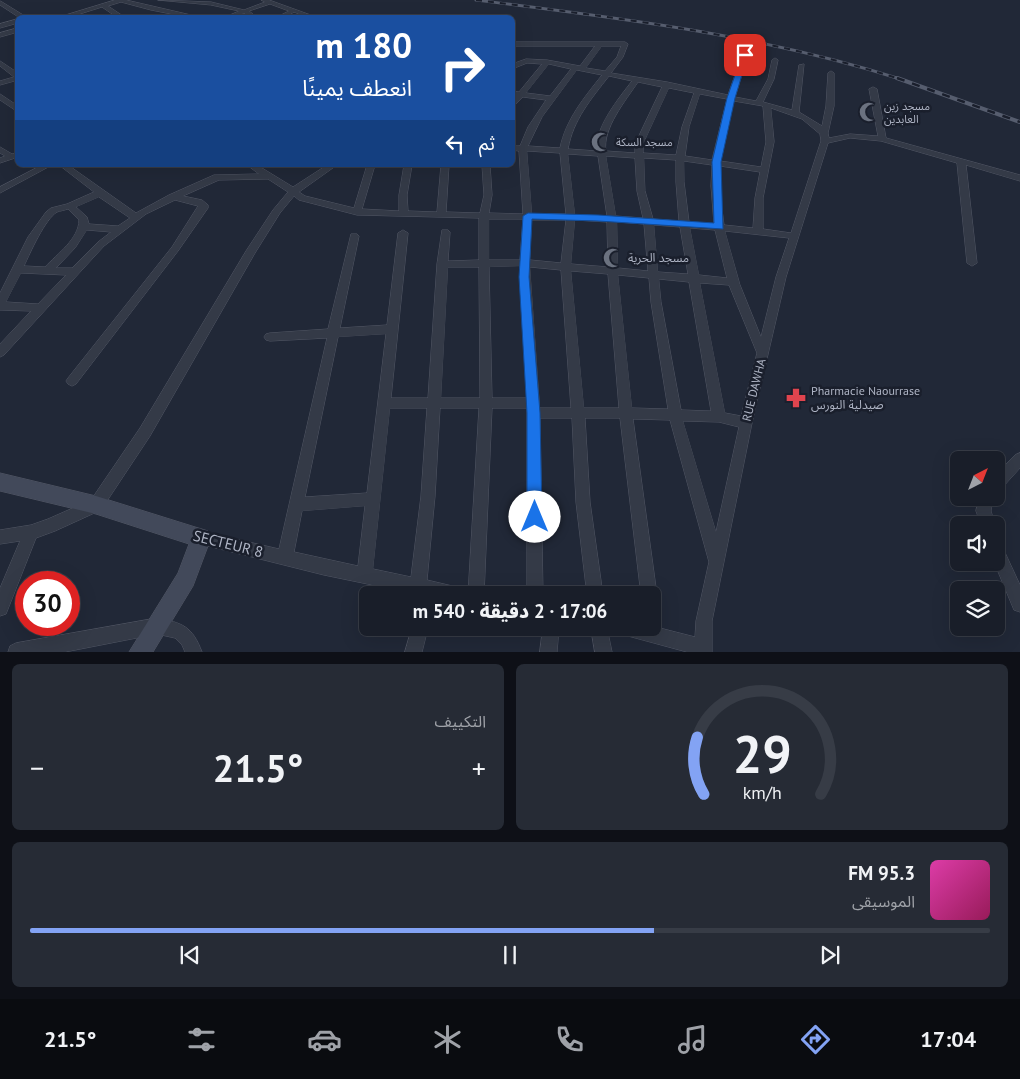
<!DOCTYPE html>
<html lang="ar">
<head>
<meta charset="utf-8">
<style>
  body { margin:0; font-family:"PT Sans","Noto Sans Arabic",sans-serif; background:#262b35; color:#f1f3f6; direction:rtl; height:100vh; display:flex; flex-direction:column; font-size:19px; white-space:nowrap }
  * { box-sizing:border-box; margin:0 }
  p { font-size:16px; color:#9fa2a8 }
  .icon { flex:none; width:28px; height:28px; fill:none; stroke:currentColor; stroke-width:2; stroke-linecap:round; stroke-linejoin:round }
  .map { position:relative; height:652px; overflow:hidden; direction:ltr }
  .details { display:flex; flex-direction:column; gap:12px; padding:12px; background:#0e1017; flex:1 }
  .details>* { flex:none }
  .guide { position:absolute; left:15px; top:15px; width:500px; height:152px; border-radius:8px; box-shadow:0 5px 20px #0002,0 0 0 1px #373c46; direction:rtl; background:#1a4fa0; color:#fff; overflow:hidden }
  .needle { width:32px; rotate:42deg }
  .controls { position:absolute; left:950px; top:451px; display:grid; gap:10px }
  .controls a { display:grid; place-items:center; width:55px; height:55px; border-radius:8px; background:#191e29; box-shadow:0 5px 20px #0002,0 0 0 1px #373c46; font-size:25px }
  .speed { position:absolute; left:15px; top:571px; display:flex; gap:10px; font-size:25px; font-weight:700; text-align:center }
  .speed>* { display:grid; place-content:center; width:65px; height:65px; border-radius:50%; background:#191e29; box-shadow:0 5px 20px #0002,0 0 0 1px #373c46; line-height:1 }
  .speed .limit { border:8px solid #d22; background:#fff; color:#111 }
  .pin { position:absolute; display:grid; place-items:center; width:42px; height:42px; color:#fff; margin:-21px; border-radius:10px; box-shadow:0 2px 8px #0006 }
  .me { position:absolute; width:55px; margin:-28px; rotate:0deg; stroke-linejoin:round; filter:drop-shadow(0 0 4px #0008) }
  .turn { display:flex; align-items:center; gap:18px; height:105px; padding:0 20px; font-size:22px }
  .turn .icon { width:65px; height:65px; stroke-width:2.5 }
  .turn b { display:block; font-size:35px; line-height:42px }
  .then { display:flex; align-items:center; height:48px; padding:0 20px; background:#0003; gap:10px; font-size:19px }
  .big { font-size:38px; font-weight:800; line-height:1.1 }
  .details .card { flex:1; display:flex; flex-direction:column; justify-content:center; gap:8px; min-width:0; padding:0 18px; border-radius:8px; background:#262b35 }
  .details .dial { align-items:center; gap:0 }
  .dial svg { height:130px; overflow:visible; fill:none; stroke:#373c46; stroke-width:7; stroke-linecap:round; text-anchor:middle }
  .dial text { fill:#f1f3f6; stroke:none }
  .song { display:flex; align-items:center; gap:15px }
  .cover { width:60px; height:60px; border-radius:8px; background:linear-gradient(135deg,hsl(320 70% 55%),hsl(330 70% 35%)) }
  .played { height:5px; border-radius:2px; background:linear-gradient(90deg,#83a3f4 65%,#373c46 65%) }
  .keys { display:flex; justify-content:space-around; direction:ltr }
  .heat { display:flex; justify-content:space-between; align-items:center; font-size:28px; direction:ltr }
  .details .tiles { flex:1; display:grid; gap:12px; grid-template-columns:1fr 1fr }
  .card:last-child { grid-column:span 2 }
  .trip { position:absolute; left:359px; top:586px; width:302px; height:50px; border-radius:8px; background:#191e29; box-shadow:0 5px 20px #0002,0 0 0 1px #373c46; font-weight:800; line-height:50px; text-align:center; direction:rtl }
  .dock { display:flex; height:80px; justify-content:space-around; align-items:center; background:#0a0c10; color:#9fa2a8 }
  .dock .icon { width:35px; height:35px }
  .dock .on { color:#83a3f4 }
  .dock b { font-size:22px; color:#f1f3f6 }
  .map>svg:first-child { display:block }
</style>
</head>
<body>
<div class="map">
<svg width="1020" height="652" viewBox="0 0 1020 652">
  <rect width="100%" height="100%" fill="#212837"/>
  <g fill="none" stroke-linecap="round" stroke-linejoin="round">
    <defs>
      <path id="street" d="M115,0H126L204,18H192L151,10L121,2L108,6L126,18H118L102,7L67,18H56Z
        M158,0L211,2L244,10L265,2L261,0H269L319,18H309L294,12L284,18H275L289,11L270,4L249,11L258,18H250L244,13L233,18H223L239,11L211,5Z
        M0,1L2,2L28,18H20L0,5Z
        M18,19V23L0,28V24Z
        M18,28V32L0,37V33Z
        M512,42H625L628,44L623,57L611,73L667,82L728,95L742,55L745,53L748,55L735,97L756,101L768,79L772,60L775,58L778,60L774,79L763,102L792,110L799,65L804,64L799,112L822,126L826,106L828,73L831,71L834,73V106L828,133L829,138L850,134L878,136L869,89L873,87L877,89L886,138L1020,175V181L966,165L977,263L972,266L967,263L957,163L881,141L850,138L828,143L786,277L752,423L712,621V652H687L628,636L622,634L620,628H652V626L695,637L696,621L709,562L670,420L633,419L657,595L652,602V595H641L620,418H585L590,502L603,595H587L576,502L572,418H540L543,595H527V408H492L484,595H468L479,408H440L435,496L427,580L465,589L467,595H421L324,575L196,543L193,538L196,533L201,531L279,549L327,338L270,341L266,340L264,337L266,334L270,333L328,329L351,234H357L359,236L340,328L387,325L398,233L403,230L408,233L391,398H428L437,264L442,230H448L450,232L448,261L479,260V218L357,215L299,200L294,196L280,213L255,253L150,436L101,510L55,531L36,538L6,614L0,616V588L20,541L0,544V530L31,525L48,519L91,500L140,428L246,251L273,210L288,192L268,179L219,180L183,196L202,200L208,205V208L178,251L76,384L72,386L68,384L66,381L68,378L172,247L198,206L175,200L146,214L104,246L4,355L0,357V344L31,311L0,310V293L28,237L46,212L51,208L67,204L94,192L59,165H68L136,213L169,195L214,175L259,174L247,165H257L293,187L327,165H337L299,192L305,196L354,208L367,165H375L362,209L399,211V195L404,165H412L407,195L408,211L437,212L441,165H449L446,212L480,213L484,195L482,165H490L492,195L489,213L523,214L519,151L512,150V146H520L528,127L546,100L523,97L512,108V101L516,96L512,95V91L519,92L542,64L527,63L512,69V64L526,59L547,60L580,66L595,46H512ZM602,46H621L617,57L605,71L586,68ZM549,64L571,69L550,96L526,93ZM577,70L602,75C584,98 566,119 560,148L528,146L542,117ZM609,76L632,81C619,98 594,128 597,151L568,149C573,120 591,99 609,76ZM638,82L662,87L635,144V153L606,151C602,129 626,100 638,82ZM669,88L694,93L682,127L676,155L643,153V144ZM700,94L727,99L712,160L685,156L689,127ZM734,101L763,106L766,142L761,167L720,161ZM771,108L802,119L820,134L821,141L791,233L763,229V198L774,142ZM527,151L560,153L566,214H532ZM568,154L598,156L607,216L575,215ZM606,156L635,158L637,191L643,218L616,216ZM644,158L676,160V182L679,221L653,219L645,191ZM684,161L712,165L711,186L714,224L689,222L684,182ZM720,166L760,172L755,198L753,228L724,225L719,186ZM99,197L130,218L118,226L89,224L87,217L76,207ZM68,209L79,220C79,239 57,254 45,267L24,266C30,253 45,219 57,212C60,211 65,210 68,209ZM489,219H523L520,260H489ZM532,220H566L561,263L530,260ZM575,220L607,222L608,267L571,264ZM617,222L644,224L648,271L618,268ZM654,225L680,227L688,274L658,272ZM690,228L715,230L727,278L699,275ZM87,230L111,232L98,242L72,268H56L75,248ZM725,231L789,238L776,277L761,337L740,285ZM520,266L527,398H492L489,267ZM448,267H479L480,398H441ZM530,267L561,270L571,408H540ZM571,271L608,274L619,408H584ZM21,273L66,275L38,304L6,302ZM618,275L649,278L651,302L668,409L632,408ZM659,279L689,282L711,411L681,410L661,302ZM700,283L729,285L757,353L741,416L725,413ZM386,334L367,493L305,497L338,337ZM390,408H427L421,496L411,577L373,569ZM683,421L719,422L739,427L716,532ZM365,506L358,566L294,552L302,511Z
        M0,61L18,73V80L0,85V81L14,77L0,66Z
        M0,94L18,106V112L0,100Z
        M0,147L12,154L18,152V157L0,163V158L5,156L0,153Z
        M42,165H52L0,193V187Z
        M1020,453V468L1001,489L996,490V474L1015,455Z
        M979,498H993L991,511L995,525H981L976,511Z
        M996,541L1001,544L1020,585V612L1014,610L994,562H996Z
        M157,618C183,623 192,626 202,652H185L182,645L175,638L157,634L65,652H8L10,646L16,643Z
        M412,628H428L422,652H405Z
        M543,628H559L557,652H540Z
        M591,628H607L612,652H595Z"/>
      <path id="secondary" d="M0,473L96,496L208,531L211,538L193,586L153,652H129L178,573L189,544L96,514L0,491Z"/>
    </defs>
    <use href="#street" stroke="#525765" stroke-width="1"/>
    <use href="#secondary" stroke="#525765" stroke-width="1"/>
    <use href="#street" fill="#343a47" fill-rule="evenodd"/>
    <use href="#secondary" fill="#42495a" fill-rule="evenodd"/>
    <defs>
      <path id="rail-far1" d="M476,0C619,18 762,35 900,79"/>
      <path id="rail" d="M897,78L1020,122"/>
    </defs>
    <use href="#rail-far1" stroke="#565d6e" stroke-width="3"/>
    <use href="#rail" stroke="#565d6e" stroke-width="4"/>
    <use href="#rail-far1" stroke="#1a1f2c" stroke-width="2" stroke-dasharray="6" stroke-linecap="butt"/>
    <use href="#rail" stroke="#1a1f2c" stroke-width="2.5" stroke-dasharray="8" stroke-linecap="butt"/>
  </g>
  <path fill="#1a73e8" stroke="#114b97" d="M745,53L748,55L735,98L721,162L723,229L598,221L532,219L529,277L540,413L542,517L540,522L535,524L530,522L527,517V413L519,277L523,216L528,213L598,215L714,223L712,162L727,98L742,55Z"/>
  <defs>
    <symbol id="mosque-bare" viewBox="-9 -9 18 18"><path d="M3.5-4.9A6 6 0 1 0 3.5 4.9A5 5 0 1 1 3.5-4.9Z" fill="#6b7280" stroke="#1a1f2c" stroke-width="2.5" paint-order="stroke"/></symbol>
    <symbol id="pharmacy-bare" viewBox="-9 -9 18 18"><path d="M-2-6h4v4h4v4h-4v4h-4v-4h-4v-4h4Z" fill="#e0444e" stroke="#1a1f2c" stroke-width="2.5" paint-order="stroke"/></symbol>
  </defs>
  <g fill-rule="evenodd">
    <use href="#mosque-bare" x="855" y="98" width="28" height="28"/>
    <use href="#mosque-bare" x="587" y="128" width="28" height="28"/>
    <use href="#mosque-bare" x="599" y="244" width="28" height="28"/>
    <use href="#pharmacy-bare" x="782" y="384" width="28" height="28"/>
  </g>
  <g text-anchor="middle" stroke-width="5" stroke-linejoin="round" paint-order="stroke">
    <g font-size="11" fill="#aeb4c4" stroke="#1a1f2c" text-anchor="start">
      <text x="884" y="110">مسجد زين<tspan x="884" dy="13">العابدين</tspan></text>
      <text x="616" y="146">مسجد السكة</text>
    </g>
    <g font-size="12" fill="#aeb4c4" stroke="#1a1f2c" text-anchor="start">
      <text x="628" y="262">مسجد الحرية</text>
      <text x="811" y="395">Pharmacie Naourrase<tspan x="811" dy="14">صيدلية النورس</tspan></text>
    </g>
    <g font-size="12" fill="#aeb4c4" stroke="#1a1f2c">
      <text transform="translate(754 390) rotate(-76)" y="4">RUE DAWHA</text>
    </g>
    <g font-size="15" fill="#aeb4c4" stroke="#1a1f2c">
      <text transform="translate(228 544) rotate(14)" y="5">SECTEUR 8</text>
    </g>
  </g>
</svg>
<div class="controls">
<a><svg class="needle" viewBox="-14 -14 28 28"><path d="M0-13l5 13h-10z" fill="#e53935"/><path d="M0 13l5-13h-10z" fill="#9fa2a8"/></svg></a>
<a><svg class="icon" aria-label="sound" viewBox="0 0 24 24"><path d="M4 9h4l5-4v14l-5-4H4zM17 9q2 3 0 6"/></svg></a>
<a><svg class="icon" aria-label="layers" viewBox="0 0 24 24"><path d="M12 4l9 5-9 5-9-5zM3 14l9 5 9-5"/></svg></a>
</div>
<div class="speed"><div class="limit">30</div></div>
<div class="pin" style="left:745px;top:55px;background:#d93025"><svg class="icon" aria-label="arrive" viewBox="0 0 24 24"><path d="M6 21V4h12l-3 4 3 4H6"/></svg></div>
<svg class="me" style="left:535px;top:517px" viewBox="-20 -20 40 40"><circle r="19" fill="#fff"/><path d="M0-13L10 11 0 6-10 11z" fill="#1a73e8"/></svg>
<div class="trip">17:06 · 2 دقيقة · 540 m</div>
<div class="guide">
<div class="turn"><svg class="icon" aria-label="right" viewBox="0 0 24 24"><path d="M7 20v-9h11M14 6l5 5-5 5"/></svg><div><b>180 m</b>انعطف يمينًا</div></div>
<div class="then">ثم<svg class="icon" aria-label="left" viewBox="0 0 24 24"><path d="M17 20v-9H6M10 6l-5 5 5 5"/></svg></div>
</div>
</div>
<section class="details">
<div class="tiles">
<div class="card dial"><svg viewBox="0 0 100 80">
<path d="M14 69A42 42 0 1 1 86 69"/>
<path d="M14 69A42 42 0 0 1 10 34" stroke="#83a3f4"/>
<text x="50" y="56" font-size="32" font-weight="700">29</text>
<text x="50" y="72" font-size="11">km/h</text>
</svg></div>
<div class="card"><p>التكييف</p>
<div class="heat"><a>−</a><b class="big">21.5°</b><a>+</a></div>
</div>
<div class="card">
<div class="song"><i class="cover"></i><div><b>95.3 FM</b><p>الموسيقى</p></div></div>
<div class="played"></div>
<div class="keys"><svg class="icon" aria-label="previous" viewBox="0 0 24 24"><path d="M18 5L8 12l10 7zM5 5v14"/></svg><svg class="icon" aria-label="pause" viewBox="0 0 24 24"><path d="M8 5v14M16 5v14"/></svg><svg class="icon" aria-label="next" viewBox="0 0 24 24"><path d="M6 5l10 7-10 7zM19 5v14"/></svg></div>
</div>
</div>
</section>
<nav class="dock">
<b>17:04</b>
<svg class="icon on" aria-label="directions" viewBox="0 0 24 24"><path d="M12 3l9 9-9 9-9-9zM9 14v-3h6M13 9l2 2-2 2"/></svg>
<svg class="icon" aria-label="music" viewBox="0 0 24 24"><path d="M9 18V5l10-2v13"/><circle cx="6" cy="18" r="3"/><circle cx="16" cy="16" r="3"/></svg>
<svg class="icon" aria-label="phone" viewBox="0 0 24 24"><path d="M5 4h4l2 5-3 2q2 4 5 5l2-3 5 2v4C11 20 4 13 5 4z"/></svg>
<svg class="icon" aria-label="climate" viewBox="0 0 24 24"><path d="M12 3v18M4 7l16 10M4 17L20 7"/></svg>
<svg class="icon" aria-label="car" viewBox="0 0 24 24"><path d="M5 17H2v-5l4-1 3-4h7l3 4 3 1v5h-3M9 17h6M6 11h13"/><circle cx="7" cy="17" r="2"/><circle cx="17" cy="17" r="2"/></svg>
<svg class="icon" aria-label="filters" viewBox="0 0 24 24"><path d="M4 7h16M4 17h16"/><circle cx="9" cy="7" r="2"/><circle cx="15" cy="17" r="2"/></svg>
<b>21.5°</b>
</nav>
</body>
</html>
